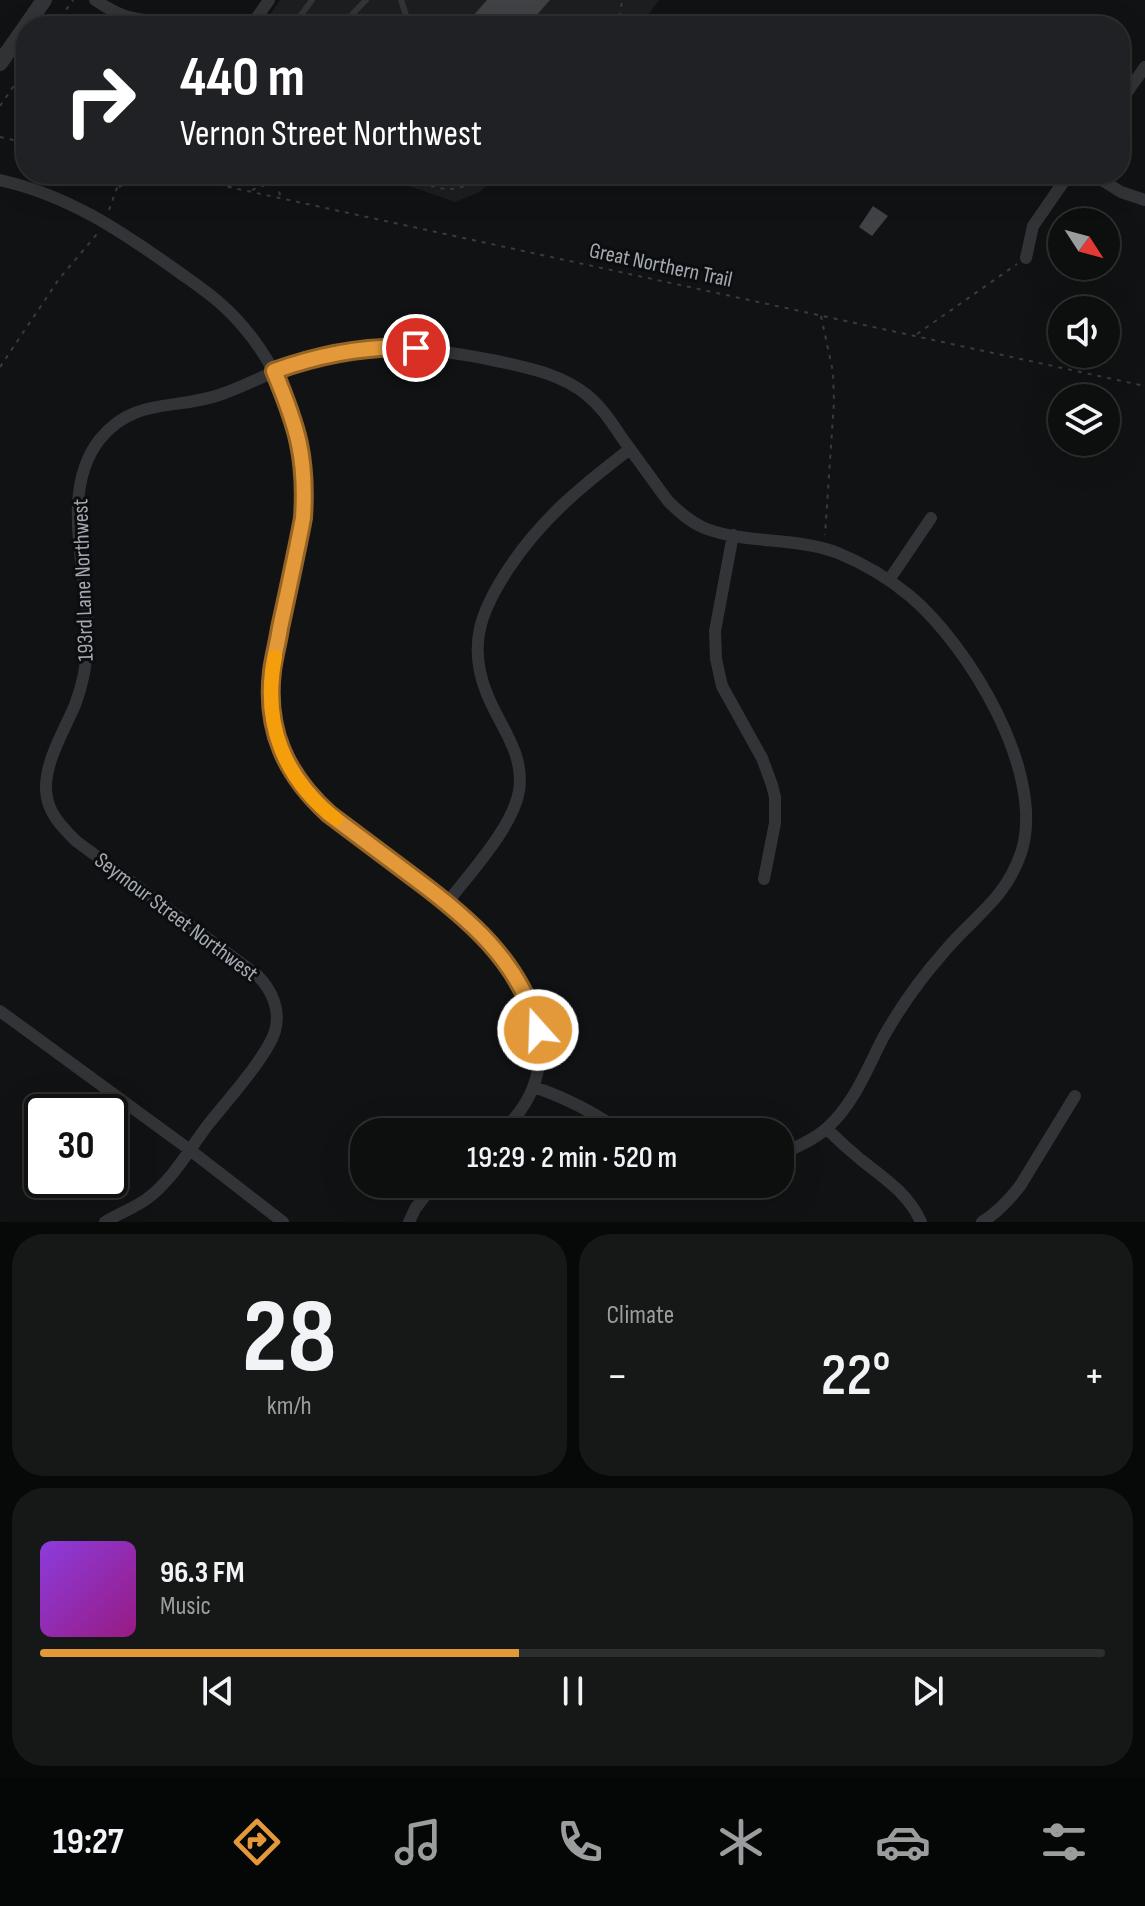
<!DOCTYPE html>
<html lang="en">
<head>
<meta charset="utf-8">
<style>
  body { margin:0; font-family:"Sofia Sans Condensed",sans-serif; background:#161717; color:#f1f3f6; height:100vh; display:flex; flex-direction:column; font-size:30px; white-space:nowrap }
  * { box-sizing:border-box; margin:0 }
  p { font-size:26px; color:#9a9c9e }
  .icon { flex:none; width:44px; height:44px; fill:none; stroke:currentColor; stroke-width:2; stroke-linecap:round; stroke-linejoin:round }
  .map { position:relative; height:1222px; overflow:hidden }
  .drawer { display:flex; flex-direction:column; gap:12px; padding:12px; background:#070808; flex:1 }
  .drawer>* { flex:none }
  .top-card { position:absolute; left:16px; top:16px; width:1114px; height:168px; border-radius:32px; box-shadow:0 8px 32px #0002,0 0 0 2px #2d2e2e; background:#202124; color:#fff; overflow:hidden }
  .needle { width:52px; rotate:126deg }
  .controls { position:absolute; left:1048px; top:208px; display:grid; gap:16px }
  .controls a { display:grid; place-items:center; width:72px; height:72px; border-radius:50%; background:#0d0e0e; box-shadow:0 8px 32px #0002,0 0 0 2px #2d2e2e; font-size:40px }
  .speed { position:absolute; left:24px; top:1094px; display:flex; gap:16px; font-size:40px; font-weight:700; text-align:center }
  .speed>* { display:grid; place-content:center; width:104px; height:104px; border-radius:50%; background:#0d0e0e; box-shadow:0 8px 32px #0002,0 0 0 2px #2d2e2e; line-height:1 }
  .speed .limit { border:4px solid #111; border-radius:12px; background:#fff; color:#111 }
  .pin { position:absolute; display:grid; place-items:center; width:68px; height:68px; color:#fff; margin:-34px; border:4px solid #fff; border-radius:50%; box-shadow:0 2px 8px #0007 }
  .me { position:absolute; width:88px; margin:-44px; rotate:340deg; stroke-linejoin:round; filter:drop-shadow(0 0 6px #0008) }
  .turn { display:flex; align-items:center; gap:28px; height:168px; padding:0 32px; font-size:36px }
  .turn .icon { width:104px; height:104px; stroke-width:2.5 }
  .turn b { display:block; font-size:56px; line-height:68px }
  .big { font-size:60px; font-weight:600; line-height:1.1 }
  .drawer .card { flex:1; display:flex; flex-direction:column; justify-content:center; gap:12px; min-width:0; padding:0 28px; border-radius:32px; background:#161717 }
  .drawer .dial { align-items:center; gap:0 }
  .dial b { font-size:104px; line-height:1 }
  .song { display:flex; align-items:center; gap:24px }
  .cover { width:96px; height:96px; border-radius:12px; background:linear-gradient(135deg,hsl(270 70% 55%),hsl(310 70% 35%)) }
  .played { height:8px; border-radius:4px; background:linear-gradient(90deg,#e39939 45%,#2d2e2e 45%) }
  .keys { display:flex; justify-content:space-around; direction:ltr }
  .heat { display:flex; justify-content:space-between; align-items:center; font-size:44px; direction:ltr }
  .drawer .tiles { flex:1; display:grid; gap:12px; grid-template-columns:1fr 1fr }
  .card:last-child { grid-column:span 2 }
  .trip { position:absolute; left:350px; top:1118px; width:444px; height:80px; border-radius:32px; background:#0d0e0e; box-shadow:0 8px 32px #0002,0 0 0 2px #2d2e2e; font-weight:600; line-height:80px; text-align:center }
  .dock { display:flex; height:128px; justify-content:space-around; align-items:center; background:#050606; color:#9a9c9e }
  .dock .icon { width:56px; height:56px }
  .dock .selected { color:#e39939 }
  .dock b { font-size:36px; color:#f1f3f6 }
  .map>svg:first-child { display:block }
</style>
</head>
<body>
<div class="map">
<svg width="1145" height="1222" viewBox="0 0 1145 1222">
  <rect width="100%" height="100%" fill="#111213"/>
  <path fill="#1d1e20" d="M280,0H659L640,26H262Z
    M375,174H497L480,192L455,202Z"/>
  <path fill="#404246" d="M487,0H550L527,26H464Z
    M873,206L888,216L872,236L859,227Z"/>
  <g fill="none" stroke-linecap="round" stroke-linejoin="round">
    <path stroke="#393b3e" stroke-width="2" stroke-dasharray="4 6" stroke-linecap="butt" d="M55,26L73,0
      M616,26L620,16L622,0
      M0,106L26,68
      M0,137L26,143
      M169,174L1145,386
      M403,174C432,186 454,201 480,174
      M276,182L281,198
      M119,187L143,174
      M252,190L276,181L283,174
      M109,210L122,174
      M821,316L833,372L834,402L825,535
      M917,334L1017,264
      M0,367L59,279L97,234"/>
    <path stroke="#333437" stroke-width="6" d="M401,0L407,18L402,26
      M293,26L312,0
      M341,26L366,0"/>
    <path stroke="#333437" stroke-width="12" d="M95,0C106,7 116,14 129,17C156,25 180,16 210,26
      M251,26L269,0
      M1120,102L1145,67
      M1092,174L1121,192L1145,200
      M0,180C68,195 121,231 176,270C191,281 206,291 220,303C274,351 306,425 304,497C303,527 295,557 289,586C267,678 252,743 329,814C360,837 391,861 422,884C444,901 469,918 487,939C539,997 567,1072 501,1132
      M1026,258L1033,226L1069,174
      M733,535L715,631L716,659L722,686L762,758L772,785L775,797V823L764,879
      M889,580L931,518
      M447,903C470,873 513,827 519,791C525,753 500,727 487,694C467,645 481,610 509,568C542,518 583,485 630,449
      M0,1011L190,1150L283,1222
      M534,1087C566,1098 593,1111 621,1132
      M827,1129C837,1139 848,1149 860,1159C884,1178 908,1193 921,1222
      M105,1222C119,1213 135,1208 148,1198C172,1180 189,1150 207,1126C225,1103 267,1057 275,1031C281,1010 272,990 257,975L76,841C61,826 47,812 46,790C45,761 64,731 75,705C83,684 87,662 88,640C90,577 57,493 100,439C135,396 176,411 222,394C250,384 276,369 306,360C369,340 434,348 497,361C529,368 561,374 587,395C603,408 613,425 625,442C639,461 653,481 668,501C679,512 691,523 707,529C748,544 796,537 838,553C865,564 888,578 910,596C969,646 1047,774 1021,853C1005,900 974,916 944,952C921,978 901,1006 884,1036C867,1068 855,1103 827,1128C814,1140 796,1147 780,1155
      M409,1222L415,1209L434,1184
      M982,1222C997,1213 1009,1200 1020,1186L1075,1096"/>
    <path stroke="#333437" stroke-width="16" d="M26,26L44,0
      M0,63L26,26"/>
  </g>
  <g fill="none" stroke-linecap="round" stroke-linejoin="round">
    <defs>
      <path id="route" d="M416,348C366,345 321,354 274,371C297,426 307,457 303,518C296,555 288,591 280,628C278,642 274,656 272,671C265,730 286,775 329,814C357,835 385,856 413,877C467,917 520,961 538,1030"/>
    </defs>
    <use href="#route" stroke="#946325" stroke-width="20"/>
    <use href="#route" stroke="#e39939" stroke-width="14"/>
    <path stroke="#f59e0b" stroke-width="14" d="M275,657C262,722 283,779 336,819"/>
  </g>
  <g text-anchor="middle" stroke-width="6" stroke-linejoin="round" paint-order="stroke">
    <g font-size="22" fill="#a4aab2" stroke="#0c0d0e">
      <text transform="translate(661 264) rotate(12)" y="8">Great Northern Trail</text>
      <text transform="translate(82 580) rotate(-92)" y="8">193rd Lane Northwest</text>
      <text transform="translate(177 916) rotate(37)" y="8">Seymour Street Northwest</text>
    </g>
  </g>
</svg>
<div class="controls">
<a><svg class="needle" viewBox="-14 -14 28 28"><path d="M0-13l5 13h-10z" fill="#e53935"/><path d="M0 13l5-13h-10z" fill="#9a9c9e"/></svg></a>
<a><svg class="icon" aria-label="sound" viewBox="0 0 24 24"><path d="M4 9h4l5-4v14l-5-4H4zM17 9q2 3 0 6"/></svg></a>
<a><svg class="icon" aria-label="layers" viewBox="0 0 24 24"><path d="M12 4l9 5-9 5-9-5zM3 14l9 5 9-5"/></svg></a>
</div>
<div class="speed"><div class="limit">30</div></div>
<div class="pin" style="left:416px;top:348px;background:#d93025"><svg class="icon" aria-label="arrive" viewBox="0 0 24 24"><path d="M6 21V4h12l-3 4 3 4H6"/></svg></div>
<svg class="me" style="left:538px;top:1030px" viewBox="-20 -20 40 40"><circle r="17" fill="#e39939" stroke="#fff" stroke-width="3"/><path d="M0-11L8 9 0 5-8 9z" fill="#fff"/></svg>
<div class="trip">19:29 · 2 min · 520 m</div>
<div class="top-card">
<div class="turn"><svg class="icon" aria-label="right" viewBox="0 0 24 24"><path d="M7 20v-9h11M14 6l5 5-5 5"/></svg><div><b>440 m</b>Vernon Street Northwest</div></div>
</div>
</div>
<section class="drawer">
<div class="tiles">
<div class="card dial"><b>28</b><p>km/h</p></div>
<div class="card"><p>Climate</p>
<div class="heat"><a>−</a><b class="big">22°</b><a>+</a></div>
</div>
<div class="card">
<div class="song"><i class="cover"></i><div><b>96.3 FM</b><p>Music</p></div></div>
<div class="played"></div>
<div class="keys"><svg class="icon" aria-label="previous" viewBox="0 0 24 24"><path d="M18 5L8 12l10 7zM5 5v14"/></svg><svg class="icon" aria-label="pause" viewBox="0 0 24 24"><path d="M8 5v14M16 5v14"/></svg><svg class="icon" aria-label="next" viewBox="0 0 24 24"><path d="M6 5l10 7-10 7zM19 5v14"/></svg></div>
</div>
</div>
</section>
<nav class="dock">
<b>19:27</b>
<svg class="icon selected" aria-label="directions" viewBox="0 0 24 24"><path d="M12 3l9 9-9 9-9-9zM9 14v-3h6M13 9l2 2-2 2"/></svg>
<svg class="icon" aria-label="music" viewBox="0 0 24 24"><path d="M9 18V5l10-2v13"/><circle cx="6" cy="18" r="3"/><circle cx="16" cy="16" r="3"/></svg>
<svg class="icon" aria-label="phone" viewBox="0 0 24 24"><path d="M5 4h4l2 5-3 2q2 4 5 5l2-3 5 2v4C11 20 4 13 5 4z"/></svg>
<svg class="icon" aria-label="climate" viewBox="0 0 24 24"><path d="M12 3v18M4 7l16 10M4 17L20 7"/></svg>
<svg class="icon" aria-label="car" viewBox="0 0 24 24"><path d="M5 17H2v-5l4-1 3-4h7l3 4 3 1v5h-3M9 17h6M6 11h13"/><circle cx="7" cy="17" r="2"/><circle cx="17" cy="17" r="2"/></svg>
<svg class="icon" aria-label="filters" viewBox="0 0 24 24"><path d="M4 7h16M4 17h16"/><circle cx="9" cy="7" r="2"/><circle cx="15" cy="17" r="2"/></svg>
</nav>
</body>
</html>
